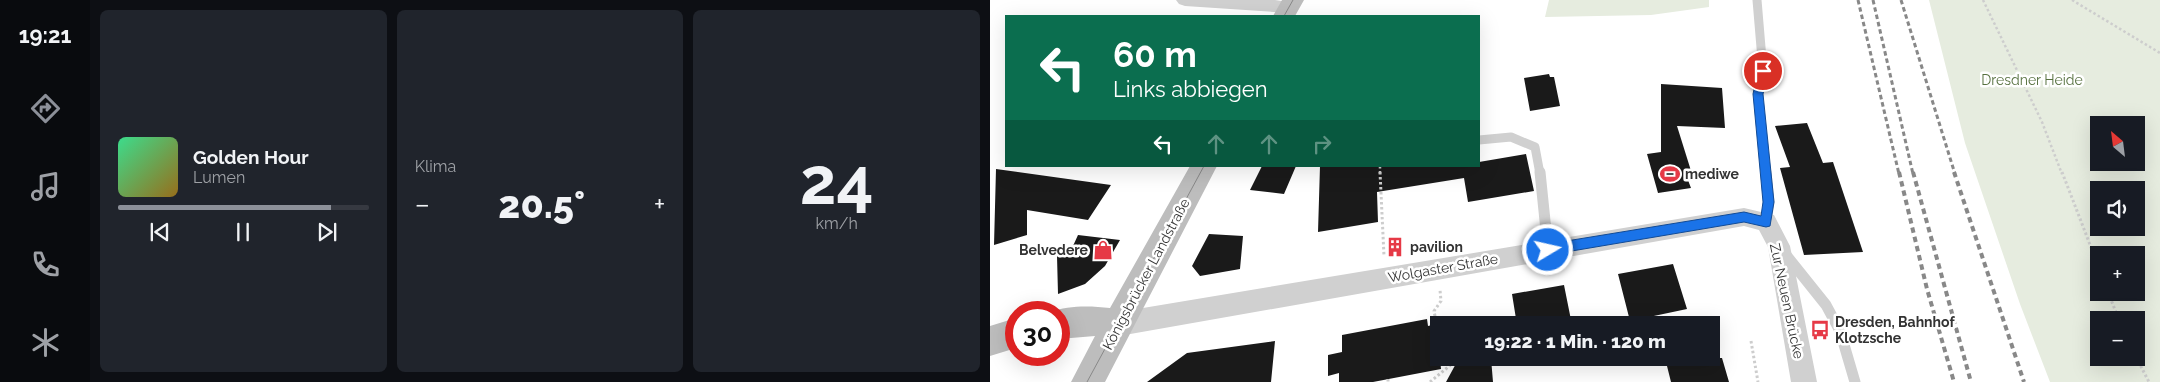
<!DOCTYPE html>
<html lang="de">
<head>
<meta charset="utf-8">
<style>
  body { margin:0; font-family:Raleway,sans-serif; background:#20242c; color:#f1f3f6; height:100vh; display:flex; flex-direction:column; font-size:19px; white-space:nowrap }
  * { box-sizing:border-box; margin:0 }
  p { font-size:16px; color:#9ea1a6 }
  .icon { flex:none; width:28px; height:28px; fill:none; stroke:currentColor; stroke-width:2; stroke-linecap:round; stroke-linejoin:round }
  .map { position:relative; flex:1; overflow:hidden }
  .drawer { display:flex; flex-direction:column; gap:10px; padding:10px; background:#0d0f14; width:900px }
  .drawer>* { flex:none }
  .top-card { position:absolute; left:15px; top:15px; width:475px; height:152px; border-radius:0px; box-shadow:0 5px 20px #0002; background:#0b6e4f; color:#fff; overflow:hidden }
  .needle { width:32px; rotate:332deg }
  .fabs { position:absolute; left:1100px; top:116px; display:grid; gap:10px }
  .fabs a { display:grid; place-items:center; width:55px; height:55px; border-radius:0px; background:#171b24; box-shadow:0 5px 20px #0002; font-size:25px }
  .speed { position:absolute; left:15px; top:301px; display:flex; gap:10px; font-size:25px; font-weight:700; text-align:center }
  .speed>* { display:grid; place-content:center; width:65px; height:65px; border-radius:50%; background:#171b24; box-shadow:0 5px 20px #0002; line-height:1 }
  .speed .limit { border:8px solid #d22; background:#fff; color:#111 }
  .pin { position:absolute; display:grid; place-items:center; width:42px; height:42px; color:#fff; margin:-21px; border:2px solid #fff; border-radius:50%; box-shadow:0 1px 5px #0007 }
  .me { position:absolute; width:55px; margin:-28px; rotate:81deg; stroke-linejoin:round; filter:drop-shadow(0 0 4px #0008) }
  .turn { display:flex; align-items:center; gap:18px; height:105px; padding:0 25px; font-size:22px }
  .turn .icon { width:65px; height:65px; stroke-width:2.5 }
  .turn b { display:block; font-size:35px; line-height:42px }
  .lanes { display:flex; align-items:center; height:48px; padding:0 25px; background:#0003; justify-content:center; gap:25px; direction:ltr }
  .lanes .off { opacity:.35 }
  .big { font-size:38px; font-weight:800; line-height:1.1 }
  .drawer .widget { flex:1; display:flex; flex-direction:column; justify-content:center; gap:8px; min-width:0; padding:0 18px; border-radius:8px; background:#20242c }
  .drawer .dial { align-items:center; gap:0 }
  .dial b { font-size:65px; line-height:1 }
  .song { display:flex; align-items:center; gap:15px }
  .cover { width:60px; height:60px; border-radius:8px; background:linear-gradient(135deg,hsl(150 70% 55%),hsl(40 70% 35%)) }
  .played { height:5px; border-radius:2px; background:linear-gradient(90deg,#8c9099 85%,#363941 85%) }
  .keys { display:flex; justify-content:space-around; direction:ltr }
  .heat { display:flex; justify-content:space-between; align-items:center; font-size:28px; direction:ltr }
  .drawer .tiles { flex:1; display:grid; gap:10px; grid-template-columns:repeat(3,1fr) }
  .trip { position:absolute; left:440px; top:316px; width:290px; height:50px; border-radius:0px; background:#171b24; box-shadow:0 5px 20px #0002; font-weight:800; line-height:50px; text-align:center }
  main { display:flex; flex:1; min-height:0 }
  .tab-bar { display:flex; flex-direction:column; width:90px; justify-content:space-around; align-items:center; background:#090b0e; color:#9ea1a6 }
  .tab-bar .icon { width:35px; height:35px }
  .tab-bar .active { color:#8c9099 }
  .tab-bar b { font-size:22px; color:#f1f3f6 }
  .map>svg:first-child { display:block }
</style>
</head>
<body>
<main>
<nav class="tab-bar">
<b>19:21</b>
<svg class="icon active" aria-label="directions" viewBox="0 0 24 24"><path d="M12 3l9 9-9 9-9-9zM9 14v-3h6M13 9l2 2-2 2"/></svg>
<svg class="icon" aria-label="music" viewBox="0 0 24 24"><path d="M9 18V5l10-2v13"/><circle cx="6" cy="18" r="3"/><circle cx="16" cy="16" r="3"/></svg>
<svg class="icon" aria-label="phone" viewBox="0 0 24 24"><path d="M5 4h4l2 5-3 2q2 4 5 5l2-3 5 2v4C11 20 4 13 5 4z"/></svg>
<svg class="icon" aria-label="climate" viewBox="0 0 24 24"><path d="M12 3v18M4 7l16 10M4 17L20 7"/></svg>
</nav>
<section class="drawer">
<div class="tiles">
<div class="widget">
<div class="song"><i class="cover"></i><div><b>Golden Hour</b><p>Lumen</p></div></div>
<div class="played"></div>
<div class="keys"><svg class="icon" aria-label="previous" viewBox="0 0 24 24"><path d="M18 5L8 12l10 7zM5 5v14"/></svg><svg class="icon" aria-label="pause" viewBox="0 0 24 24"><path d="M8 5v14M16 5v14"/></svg><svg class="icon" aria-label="next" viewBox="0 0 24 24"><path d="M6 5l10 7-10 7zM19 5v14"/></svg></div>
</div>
<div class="widget"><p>Klima</p>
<div class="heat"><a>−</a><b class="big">20.5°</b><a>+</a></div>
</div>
<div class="widget dial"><b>24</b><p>km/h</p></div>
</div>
</section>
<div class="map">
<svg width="1170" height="382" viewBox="0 0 1170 382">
  <rect width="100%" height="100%" fill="#fff"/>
  <path fill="#e6ecdf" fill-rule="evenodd" d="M559,0H719V7L661,15L555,17Z
    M939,0H1170V382H1060L1030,304L975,143ZM1109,125H1146V162H1109ZM1109,190H1146V228H1109ZM1109,255H1146V292H1109ZM1109,320H1146V358H1109Z"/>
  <path fill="#1a1a1a" d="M559,74L560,77H564L570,106L540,111L534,78Z
    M671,84L732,88L735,128L687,126L702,174L696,175L701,188L668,193L657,154L671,152Z
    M817,123L833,163L843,162L873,252L814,255L790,168L800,167L785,126Z
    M536,154L544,191L478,202L474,178L387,192L388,222L328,232L330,166H489V162Z
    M272,166H306L294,194L260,190Z
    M6,169L121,185L98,220L37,210V235L4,245Z
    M219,234L253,236L250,269L210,276L202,266Z
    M88,235L130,240L115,266L95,284L68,294L67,256L83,246Z
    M683,264L697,309L640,321L628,274Z
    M574,285L582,325H527L522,294Z
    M437,319L438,326L447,324L451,369L383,382H349V373L338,376V355L352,352V335Z
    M285,341L281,382H157L197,353Z
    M469,358H501L503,382H456Z
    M675,358H732L739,382H681Z"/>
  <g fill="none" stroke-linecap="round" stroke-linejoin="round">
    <path stroke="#cdcdcd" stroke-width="2.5" stroke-dasharray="2.5 2.5" stroke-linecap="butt" d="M993,0L1052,122L1072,174
      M1082,0L1170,53
      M390,166V174"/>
    <path stroke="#cdcdcd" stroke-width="3" stroke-dasharray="2.5 2.5" stroke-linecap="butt" d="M390,172L394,256
      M1072,172L1109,268
      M1118,292L1129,320
      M446,321L444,311L451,301L450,290
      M478,325L480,318
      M761,341L768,382
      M1146,357L1159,382
      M398,379V382
      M440,382L469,358"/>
    <path stroke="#d0d0d0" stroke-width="9" d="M767,0L773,71L768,94L776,174
      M489,140L521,137L545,147L550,174"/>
    <path stroke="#d0d0d0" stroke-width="11" d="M550,172L558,250
      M776,172L779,202L776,222
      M796,255L836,305L850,331L865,382"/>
    <path fill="#d0d0d0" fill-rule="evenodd" d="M186,0H285L305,3L308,7L305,11L299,13L195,6L189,4Z
      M754,208L784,215L800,246L827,382H801L778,247L769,230L754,226L129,336L121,332L117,324L121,316L129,312Z"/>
    <path fill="#bdbdbd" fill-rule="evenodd" d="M292,0H314L305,16H283Z
      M200,166H227L115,382H81L105,336L69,339V312H60C79,305 101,306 120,308Z
      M26,318V348L0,356V326Z"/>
    <path stroke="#888" stroke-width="1" d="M294,16L303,0
      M97,382L214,166"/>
    <path stroke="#888" stroke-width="3" stroke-dasharray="4.5 3" stroke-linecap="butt" d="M868,0L909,174
      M883,0L923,174
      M911,0L965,174"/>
    <path stroke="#888" stroke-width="4" stroke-dasharray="5.5 4" stroke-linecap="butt" d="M909,172L937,289L964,382
      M923,172L981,382
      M964,172L1034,382"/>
  </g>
  <path fill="#1a73e8" stroke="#114b97" d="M773,67L778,71L773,94L784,202L780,226L776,227L754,222L558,255L554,254L552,250L558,244L754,212L771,216L773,202L763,94L768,71Z"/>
  <defs>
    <symbol id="stadium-bare" viewBox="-9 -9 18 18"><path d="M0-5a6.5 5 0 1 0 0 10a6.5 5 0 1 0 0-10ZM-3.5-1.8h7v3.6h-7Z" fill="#e63946" stroke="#fff" stroke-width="2.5" paint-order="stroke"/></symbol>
    <symbol id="building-bare" viewBox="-9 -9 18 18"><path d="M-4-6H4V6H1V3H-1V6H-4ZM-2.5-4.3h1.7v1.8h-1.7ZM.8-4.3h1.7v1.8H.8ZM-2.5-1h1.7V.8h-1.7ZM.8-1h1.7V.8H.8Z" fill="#e63946" stroke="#fff" stroke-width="2.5" paint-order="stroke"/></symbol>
    <symbol id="shop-bare" viewBox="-9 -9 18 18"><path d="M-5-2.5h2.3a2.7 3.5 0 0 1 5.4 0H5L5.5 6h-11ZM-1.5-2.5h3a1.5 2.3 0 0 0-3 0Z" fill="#e63946" stroke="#fff" stroke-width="2.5" paint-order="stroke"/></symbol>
    <symbol id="bus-bare" viewBox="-9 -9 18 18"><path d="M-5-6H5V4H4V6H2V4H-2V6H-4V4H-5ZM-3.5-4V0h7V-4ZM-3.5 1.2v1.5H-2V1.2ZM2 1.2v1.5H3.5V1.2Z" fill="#e63946" stroke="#fff" stroke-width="2.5" paint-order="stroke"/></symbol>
  </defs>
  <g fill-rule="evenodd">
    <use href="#stadium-bare" x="666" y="160" width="28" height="28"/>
    <use href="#building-bare" x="391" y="233" width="28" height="28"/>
    <use href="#shop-bare" x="99" y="236" width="28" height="28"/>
    <use href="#bus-bare" x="816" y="316" width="28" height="28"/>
  </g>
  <g text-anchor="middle" stroke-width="5" stroke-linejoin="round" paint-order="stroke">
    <g font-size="14" fill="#56703f" stroke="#fff">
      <text x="1042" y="85">Dresdner Heide</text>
    </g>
    <g font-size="14" font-weight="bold" fill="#333" stroke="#fff" text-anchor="start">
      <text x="695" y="179">mediwe</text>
      <text x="420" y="252">pavilion</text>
      <text x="98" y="255" text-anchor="end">Belvedere</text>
      <text x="845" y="327">Dresden, Bahnhof<tspan x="845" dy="16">Klotzsche</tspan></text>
    </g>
    <g font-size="14" fill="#333" stroke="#fff">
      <text transform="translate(453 268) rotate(-10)" y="5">Wolgaster Straße</text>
      <text transform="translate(156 274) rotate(-62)" y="5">Königsbrücker Landstraße</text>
      <text transform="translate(797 301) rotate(78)" y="5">Zur Neuen Brücke</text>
    </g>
  </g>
</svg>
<div class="fabs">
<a><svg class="needle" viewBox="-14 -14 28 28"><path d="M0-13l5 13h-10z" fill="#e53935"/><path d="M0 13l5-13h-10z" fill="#9ea1a6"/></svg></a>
<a><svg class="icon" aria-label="sound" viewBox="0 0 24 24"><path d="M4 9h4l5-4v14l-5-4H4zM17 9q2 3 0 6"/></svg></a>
<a>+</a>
<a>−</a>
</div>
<div class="speed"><div class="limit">30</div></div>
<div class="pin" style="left:773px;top:71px;background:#d93025"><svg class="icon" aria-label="arrive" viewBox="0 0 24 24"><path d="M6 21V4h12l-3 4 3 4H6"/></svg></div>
<svg class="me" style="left:558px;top:250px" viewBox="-20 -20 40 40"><circle r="17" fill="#1a73e8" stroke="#fff" stroke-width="3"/><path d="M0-11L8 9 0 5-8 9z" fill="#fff"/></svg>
<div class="trip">19:22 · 1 Min. · 120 m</div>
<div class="top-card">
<div class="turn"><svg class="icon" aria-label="left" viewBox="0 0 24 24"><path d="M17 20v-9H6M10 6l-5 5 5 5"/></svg><div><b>60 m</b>Links abbiegen</div></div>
<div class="lanes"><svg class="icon" aria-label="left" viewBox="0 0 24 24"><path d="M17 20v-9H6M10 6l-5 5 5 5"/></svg><svg class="icon off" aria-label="ahead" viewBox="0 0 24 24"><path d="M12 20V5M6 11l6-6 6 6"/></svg><svg class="icon off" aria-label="ahead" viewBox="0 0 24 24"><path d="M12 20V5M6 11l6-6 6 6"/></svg><svg class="icon off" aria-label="right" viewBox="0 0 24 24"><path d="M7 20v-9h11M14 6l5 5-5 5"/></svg></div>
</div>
</div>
</main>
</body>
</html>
